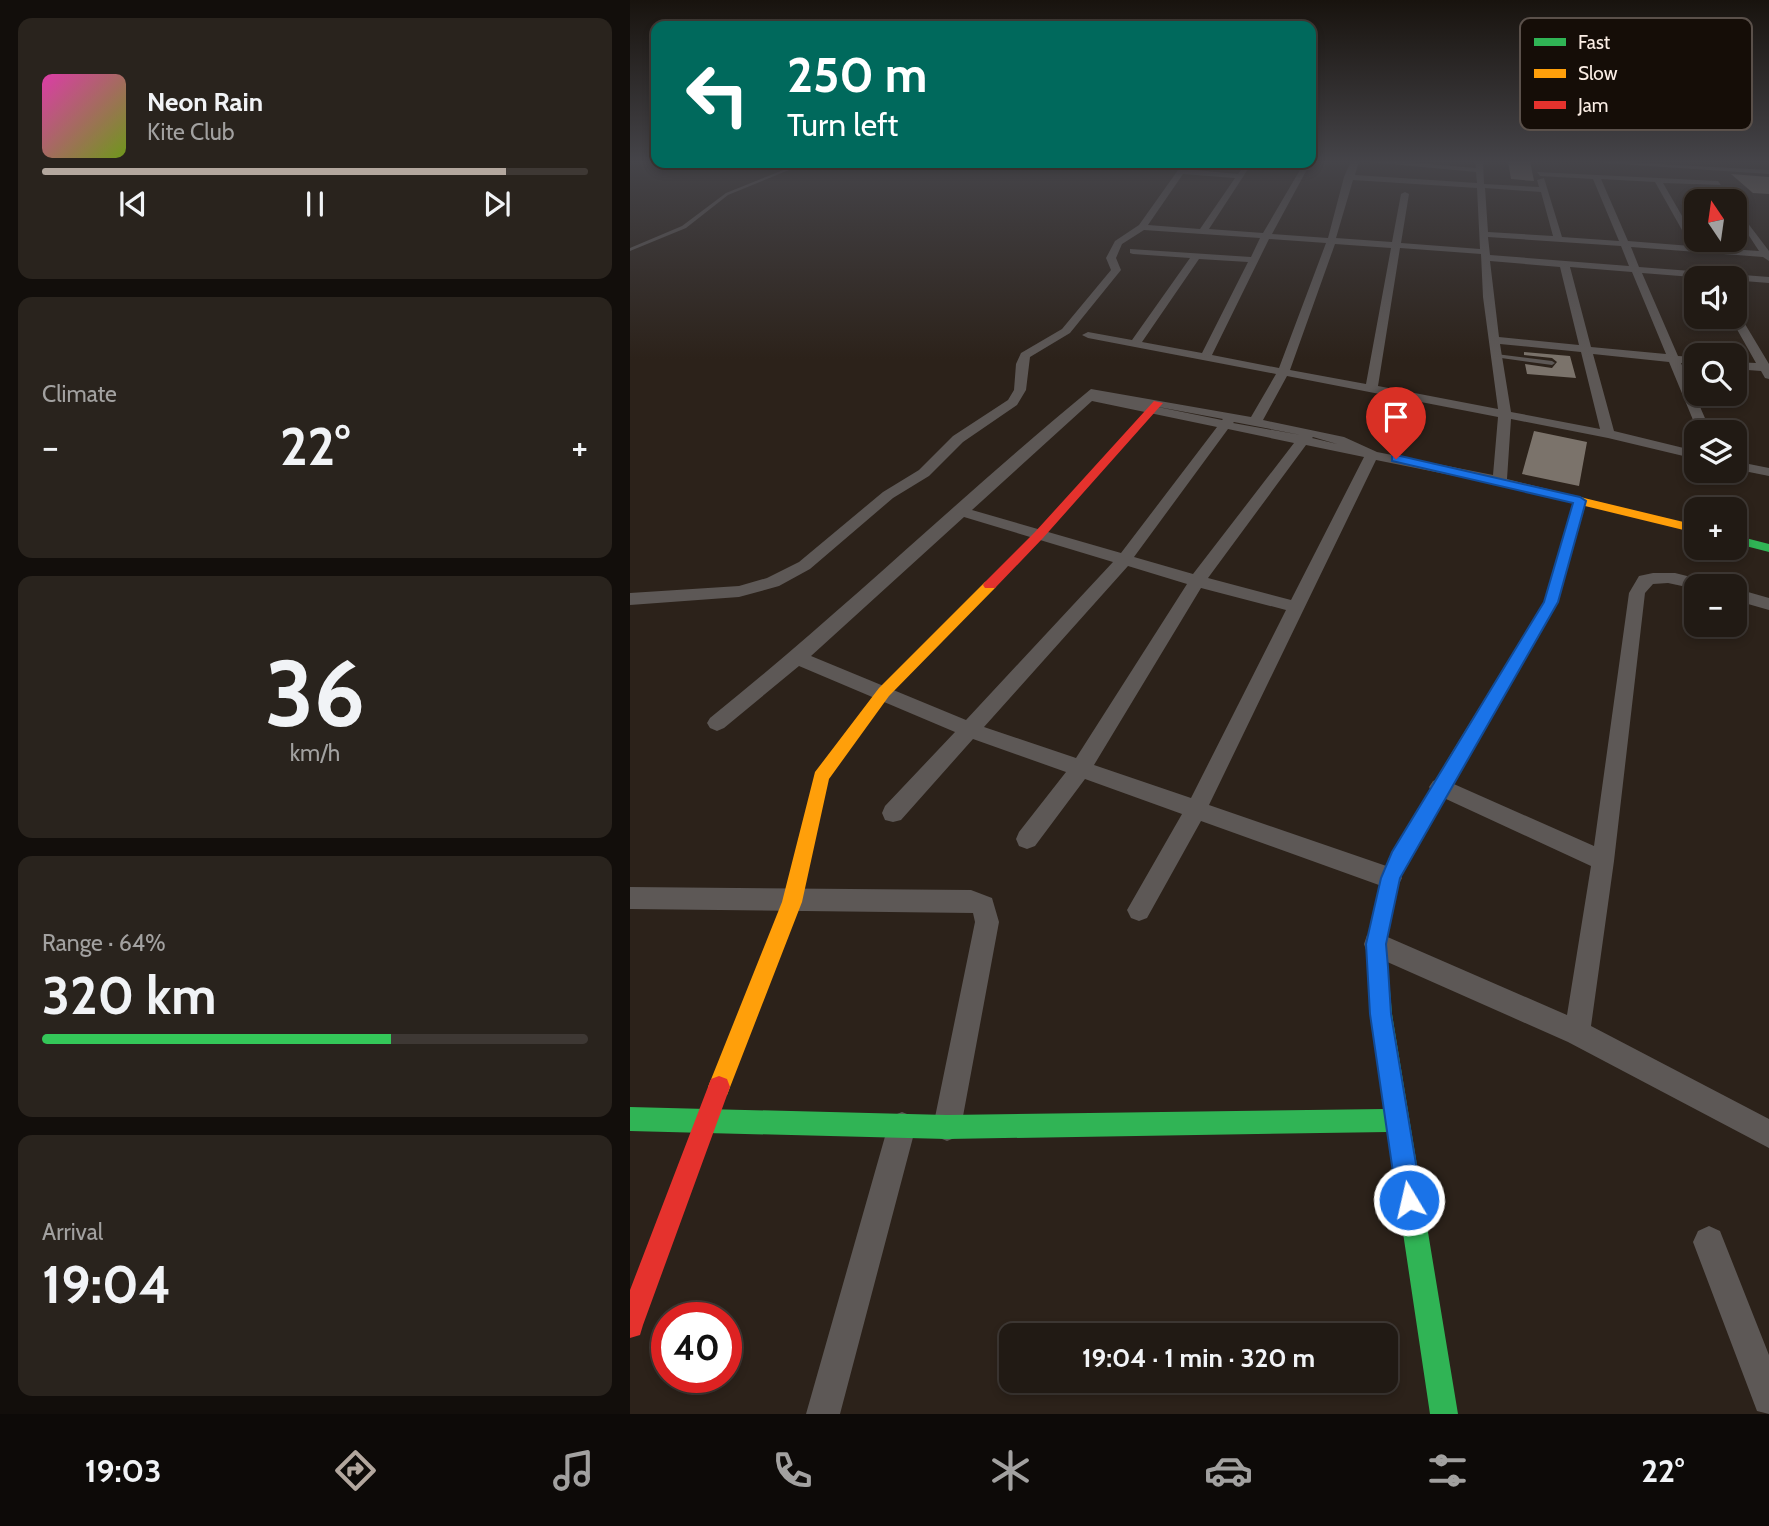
<!DOCTYPE html>
<html lang="en">
<head>
<meta charset="utf-8">
<style>
  body { margin:0; font-family:Cabin,sans-serif; background:#29231d; color:#f1f3f6; height:100vh; display:flex; flex-direction:column; font-size:26px; white-space:nowrap }
  * { box-sizing:border-box; margin:0 }
  p { font-size:23px; color:#a2a1a0 }
  .icon { flex:none; width:38px; height:38px; fill:none; stroke:currentColor; stroke-width:2; stroke-linecap:round; stroke-linejoin:round }
  .map { position:relative; flex:1; overflow:hidden }
  .details { display:flex; flex-direction:column; gap:18px; padding:18px; background:#120e0b; width:630px }
  .details>* { flex:none }
  .hud { position:absolute; left:21px; top:21px; width:665px; height:147px; border-radius:14px; box-shadow:0 4px 10px #0003,0 0 0 2px #3e3834; background:#00695c; color:#fff; overflow:hidden }
  .needle { width:46px; rotate:347deg }
  .tools { position:absolute; left:1054px; top:189px; display:grid; gap:14px }
  .tools a { display:grid; place-items:center; width:63px; height:63px; border-radius:14px; background:#211a14; box-shadow:0 4px 10px #0003,0 0 0 2px #3e3834; font-size:35px }
  .speed { position:absolute; left:21px; top:1302px; display:flex; gap:14px; font-size:35px; font-weight:700; text-align:center }
  .speed>* { display:grid; place-content:center; width:91px; height:91px; border-radius:50%; background:#211a14; box-shadow:0 4px 10px #0003,0 0 0 2px #3e3834; line-height:1 }
  .speed .limit { border:10px solid #d22; background:#fff; color:#111 }
  .pin { position:absolute; display:grid; place-items:center; width:60px; height:60px; color:#fff; margin:-72px -30px; border-radius:50% 50% 50% 0; rotate:-45deg; box-shadow:0 0 7px #0007 }
  .pin .icon { rotate:45deg }
  .me { position:absolute; width:77px; margin:-38px; rotate:351deg; stroke-linejoin:round; filter:drop-shadow(0 0 5px #0008) }
  .turn { display:flex; align-items:center; gap:24px; height:147px; padding:0 21px; font-size:32px }
  .turn .icon { width:91px; height:91px; stroke-width:2.5 }
  .turn b { display:block; font-size:49px; line-height:60px }
  .big { font-size:52px; font-weight:700; line-height:1.1 }
  .details .tile { flex:1; display:flex; flex-direction:column; justify-content:center; gap:10px; min-width:0; padding:0 24px; border-radius:14px; background:#29231d }
  .details .dial { align-items:center; gap:0 }
  .dial b { font-size:91px; line-height:1 }
  .song { display:flex; align-items:center; gap:21px }
  .cover { width:84px; height:84px; border-radius:10px; background:linear-gradient(135deg,hsl(320 70% 55%),hsl(80 70% 35%)) }
  .played { height:7px; border-radius:4px; background:linear-gradient(90deg,#b3a79e 85%,#3e3834 85%) }
  .keys { display:flex; justify-content:space-around; direction:ltr }
  .heat { display:flex; justify-content:space-between; align-items:center; font-size:38px; direction:ltr }
  .charge { height:10px; border-radius:5px; background:linear-gradient(90deg,#34c759 64%,#3e3834 0) }
  .trip { position:absolute; left:369px; top:1323px; width:399px; height:70px; border-radius:14px; background:#211a14; box-shadow:0 4px 10px #0003,0 0 0 2px #3e3834; font-weight:700; line-height:70px; text-align:center }
  .tabs { display:flex; height:112px; justify-content:space-around; align-items:center; background:#0d0a08; color:#a2a1a0 }
  .tabs .icon { width:49px; height:49px }
  .tabs .active { color:#b3a79e }
  .tabs b { font-size:32px; color:#f1f3f6 }
  main { display:flex; flex:1; min-height:0 }
  .map>svg:first-child { display:block }
</style>
</head>
<body>
<main>
<section class="details">
<div class="tile">
<div class="song"><i class="cover"></i><div><b>Neon Rain</b><p>Kite Club</p></div></div>
<div class="played"></div>
<div class="keys"><svg class="icon" aria-label="previous" viewBox="0 0 24 24"><path d="M18 5L8 12l10 7zM5 5v14"/></svg><svg class="icon" aria-label="pause" viewBox="0 0 24 24"><path d="M8 5v14M16 5v14"/></svg><svg class="icon" aria-label="next" viewBox="0 0 24 24"><path d="M6 5l10 7-10 7zM19 5v14"/></svg></div>
</div>
<div class="tile"><p>Climate</p>
<div class="heat"><a>−</a><b class="big">22°</b><a>+</a></div>
</div>
<div class="tile dial"><b>36</b><p>km/h</p></div>
<div class="tile"><p>Range · 64%</p><b class="big">320 km</b><div class="charge"></div></div>
<div class="tile"><p>Arrival</p><b class="big">19:04</b></div>
</section>
<div class="map">
<svg width="1139" height="1414" viewBox="0 0 1139 1414">
  <rect width="100%" height="100%" fill="#2c221a"/>
  <path fill="#7b736b" d="M878,161H900L904,181L881,179Z
    M1101,174L1139,177V194L1123,193Z
    M894,352L940,356L946,378L897,374L895,364L922,368L927,362L922,358L894,355Z
    M904,431L957,442L949,486L892,474Z"/>
  <g fill="none" stroke-linecap="round" stroke-linejoin="round">
    <path fill="#5d5856" fill-rule="evenodd" d="M171,163H176L98,195L56,228L0,251V248L52,226L96,193Z
      M866,354L922,361L925,363L922,365L864,357L863,356Z"/>
    <path fill="#5d5856" fill-rule="evenodd" d="M721,161H763L846,168L845,161H853L854,184L909,187L907,180L914,178L932,237L989,241L963,179L910,176L907,172L1088,181L1091,185L1033,183L1070,247L1129,251L1104,213V205L1139,251V261L1133,257L1001,247L1009,267L1139,277V283L1012,273L1048,356L1066,357V364L1051,363L1081,432H1068L1039,362L963,354L984,431L1066,451V459L978,438L881,419L877,479L955,498L957,501L955,504L950,505L870,485L746,460L579,805L768,870L772,878L768,886L760,889L571,821L517,918L509,921L501,918L497,910L552,814L455,779L405,846L397,849L389,846L386,839L389,832L436,772L343,739L271,820L263,822L255,820L252,813L255,806L325,732L169,666L94,728L87,731L80,728L77,723L80,718C212,612 331,496 461,389L621,417L646,374L458,338L452,335L458,332L502,340L560,258L503,254L500,253V249L621,257L630,238L514,230L492,244L486,258L491,270L440,333L400,357L396,390L387,405L333,442L299,476L263,498L180,569L149,586L109,597L0,605V593L109,586L137,578L169,562L253,492L289,470L323,436L378,400L384,390L386,364L391,353L432,329L481,270L476,258L485,241L509,225L553,163H560L555,169L608,174L616,163H622L579,229L633,233L674,163L681,162L642,234L698,238L714,177ZM729,161L846,172L847,183L725,175ZM553,174L605,178L570,229L518,225ZM971,179L1025,182L1061,246L998,241ZM723,180L847,188L850,249L771,243L779,194L775,192L771,194L762,242L706,238ZM855,188L911,192L923,236L858,232ZM858,237L991,246L999,266L860,255ZM639,239L696,243L649,368L582,355ZM705,244L761,248L736,384L660,370ZM770,248L851,254L853,297L868,409L748,386ZM569,259L618,262L572,353L512,342ZM860,261L930,267L949,345L869,337ZM940,267L1002,272L1036,354L961,347ZM870,344L951,352L970,429L881,412ZM657,376L868,417L863,475L747,452L714,437L633,420ZM462,401L587,427L491,553L342,510ZM518,405L593,419L592,420ZM604,422L671,435L603,423ZM598,429L664,443L563,574L504,557ZM683,437L707,444L682,438ZM676,445L734,457L661,600L578,578ZM334,517L483,562L336,720L181,656ZM498,566L557,584L446,758L354,727ZM571,588L656,610L561,798L464,765Z
      M972,161L1139,170V174L975,163Z
      M1104,311L1109,314L1139,364V379L1135,378L1131,371L1104,369V362L1126,363L1100,317H1104Z
      M1104,461L1139,468V476L1104,469Z
      M1023,573H1045L1081,582L1083,586H1066V589L1038,583L1023,584L1015,593L984,861L961,1026L1139,1119V1148L938,1042L737,953L734,944L737,935L746,932L937,1015L961,866L803,793L799,787L803,781L810,778L817,781L964,846L999,593L1009,576Z
      M1104,588L1139,598V610L1104,600Z
      M0,887L341,890L362,898L369,922L331,1127L327,1137L317,1141L307,1137L303,1127L345,922L343,913L0,909Z
      M272,1112L282,1116L286,1126L210,1414H176L258,1126L262,1116Z
      M1079,1226L1090,1231L1139,1355V1414L1127,1411L1063,1242L1068,1231Z"/>
    <path fill="#30b455" fill-rule="evenodd" d="M1104,535L1139,544V552L1104,543Z
      M827,752L833,754L835,759L776,862L769,878L756,944L762,1014L828,1414H800L758,1132L317,1139L0,1131V1107L317,1115L754,1109L740,1014L736,944L751,878L759,858L821,754Z"/>
    <path fill="#ff9f0a" fill-rule="evenodd" d="M950,497L1066,525V533L955,506L928,602L833,764L827,766L821,764L819,759L821,754L914,602L944,501Z
      M360,580L365,582L367,585L365,588L259,696L199,779L172,902L97,1095L89,1098L81,1095L78,1087L152,902L185,772L249,688L355,582Z"/>
    <path fill="#e5322d" fill-rule="evenodd" d="M524,401L533,403L413,538L365,588H355L353,585L355,582L405,532Z
      M89,1076L97,1079L100,1087L13,1325L10,1335L0,1338V1290L81,1079Z"/>
  </g>
  <linearGradient id="sky" x2="0" y2="1"><stop stop-color="#18130e"/><stop offset="0.45" stop-color="#454449"/><stop offset="1" stop-color="#454449" stop-opacity="0"/></linearGradient>
  <rect width="1139" height="359" fill="url(#sky)"/>
  <path fill="#1a73e8" stroke="#114b97" stroke-width="2" d="M766,455L950,497L956,501L928,602L770,878L756,944L758,967L761,1014L792,1200L788,1209L779,1213L771,1209L767,1200L740,1014L736,944L751,878L762,852L914,602L943,503L762,461V456Z"/>
  <rect x="890" y="18" width="232" height="112" rx="10" fill="#150d07" stroke="#5a504a" stroke-width="2"/>
  <rect x="904" y="38" width="32" height="8" fill="#30b455"/>
  <rect x="904" y="69" width="32" height="9" fill="#ff9f0a"/>
  <rect x="904" y="101" width="32" height="8" fill="#e5322d"/>
  <g font-size="19" fill="#fbeee5">
    <text x="948" y="49">Fast</text>
    <text x="948" y="80">Slow</text>
    <text x="948" y="112">Jam</text>
  </g>
</svg>
<div class="tools">
<a><svg class="needle" viewBox="-14 -14 28 28"><path d="M0-13l5 13h-10z" fill="#e53935"/><path d="M0 13l5-13h-10z" fill="#a2a1a0"/></svg></a>
<a><svg class="icon" aria-label="sound" viewBox="0 0 24 24"><path d="M4 9h4l5-4v14l-5-4H4zM17 9q2 3 0 6"/></svg></a>
<a><svg class="icon" aria-label="search" viewBox="0 0 24 24"><circle cx="10" cy="10" r="6"/><path d="M15 15l6 6"/></svg></a>
<a><svg class="icon" aria-label="layers" viewBox="0 0 24 24"><path d="M12 4l9 5-9 5-9-5zM3 14l9 5 9-5"/></svg></a>
<a>+</a>
<a>−</a>
</div>
<div class="speed"><div class="limit">40</div></div>
<div class="pin" style="left:766px;top:459px;background:#d93025"><svg class="icon" aria-label="arrive" viewBox="0 0 24 24"><path d="M6 21V4h12l-3 4 3 4H6"/></svg></div>
<svg class="me" style="left:779px;top:1200px" viewBox="-20 -20 40 40"><circle r="17" fill="#1a73e8" stroke="#fff" stroke-width="3"/><path d="M0-11L8 9 0 5-8 9z" fill="#fff"/></svg>
<div class="trip">19:04 · 1 min · 320 m</div>
<div class="hud">
<div class="turn"><svg class="icon" aria-label="left" viewBox="0 0 24 24"><path d="M17 20v-9H6M10 6l-5 5 5 5"/></svg><div><b>250 m</b>Turn left</div></div>
</div>
</div>
</main>
<nav class="tabs">
<b>19:03</b>
<svg class="icon active" aria-label="directions" viewBox="0 0 24 24"><path d="M12 3l9 9-9 9-9-9zM9 14v-3h6M13 9l2 2-2 2"/></svg>
<svg class="icon" aria-label="music" viewBox="0 0 24 24"><path d="M9 18V5l10-2v13"/><circle cx="6" cy="18" r="3"/><circle cx="16" cy="16" r="3"/></svg>
<svg class="icon" aria-label="phone" viewBox="0 0 24 24"><path d="M5 4h4l2 5-3 2q2 4 5 5l2-3 5 2v4C11 20 4 13 5 4z"/></svg>
<svg class="icon" aria-label="climate" viewBox="0 0 24 24"><path d="M12 3v18M4 7l16 10M4 17L20 7"/></svg>
<svg class="icon" aria-label="car" viewBox="0 0 24 24"><path d="M5 17H2v-5l4-1 3-4h7l3 4 3 1v5h-3M9 17h6M6 11h13"/><circle cx="7" cy="17" r="2"/><circle cx="17" cy="17" r="2"/></svg>
<svg class="icon" aria-label="filters" viewBox="0 0 24 24"><path d="M4 7h16M4 17h16"/><circle cx="9" cy="7" r="2"/><circle cx="15" cy="17" r="2"/></svg>
<b>22°</b>
</nav>
</body>
</html>
